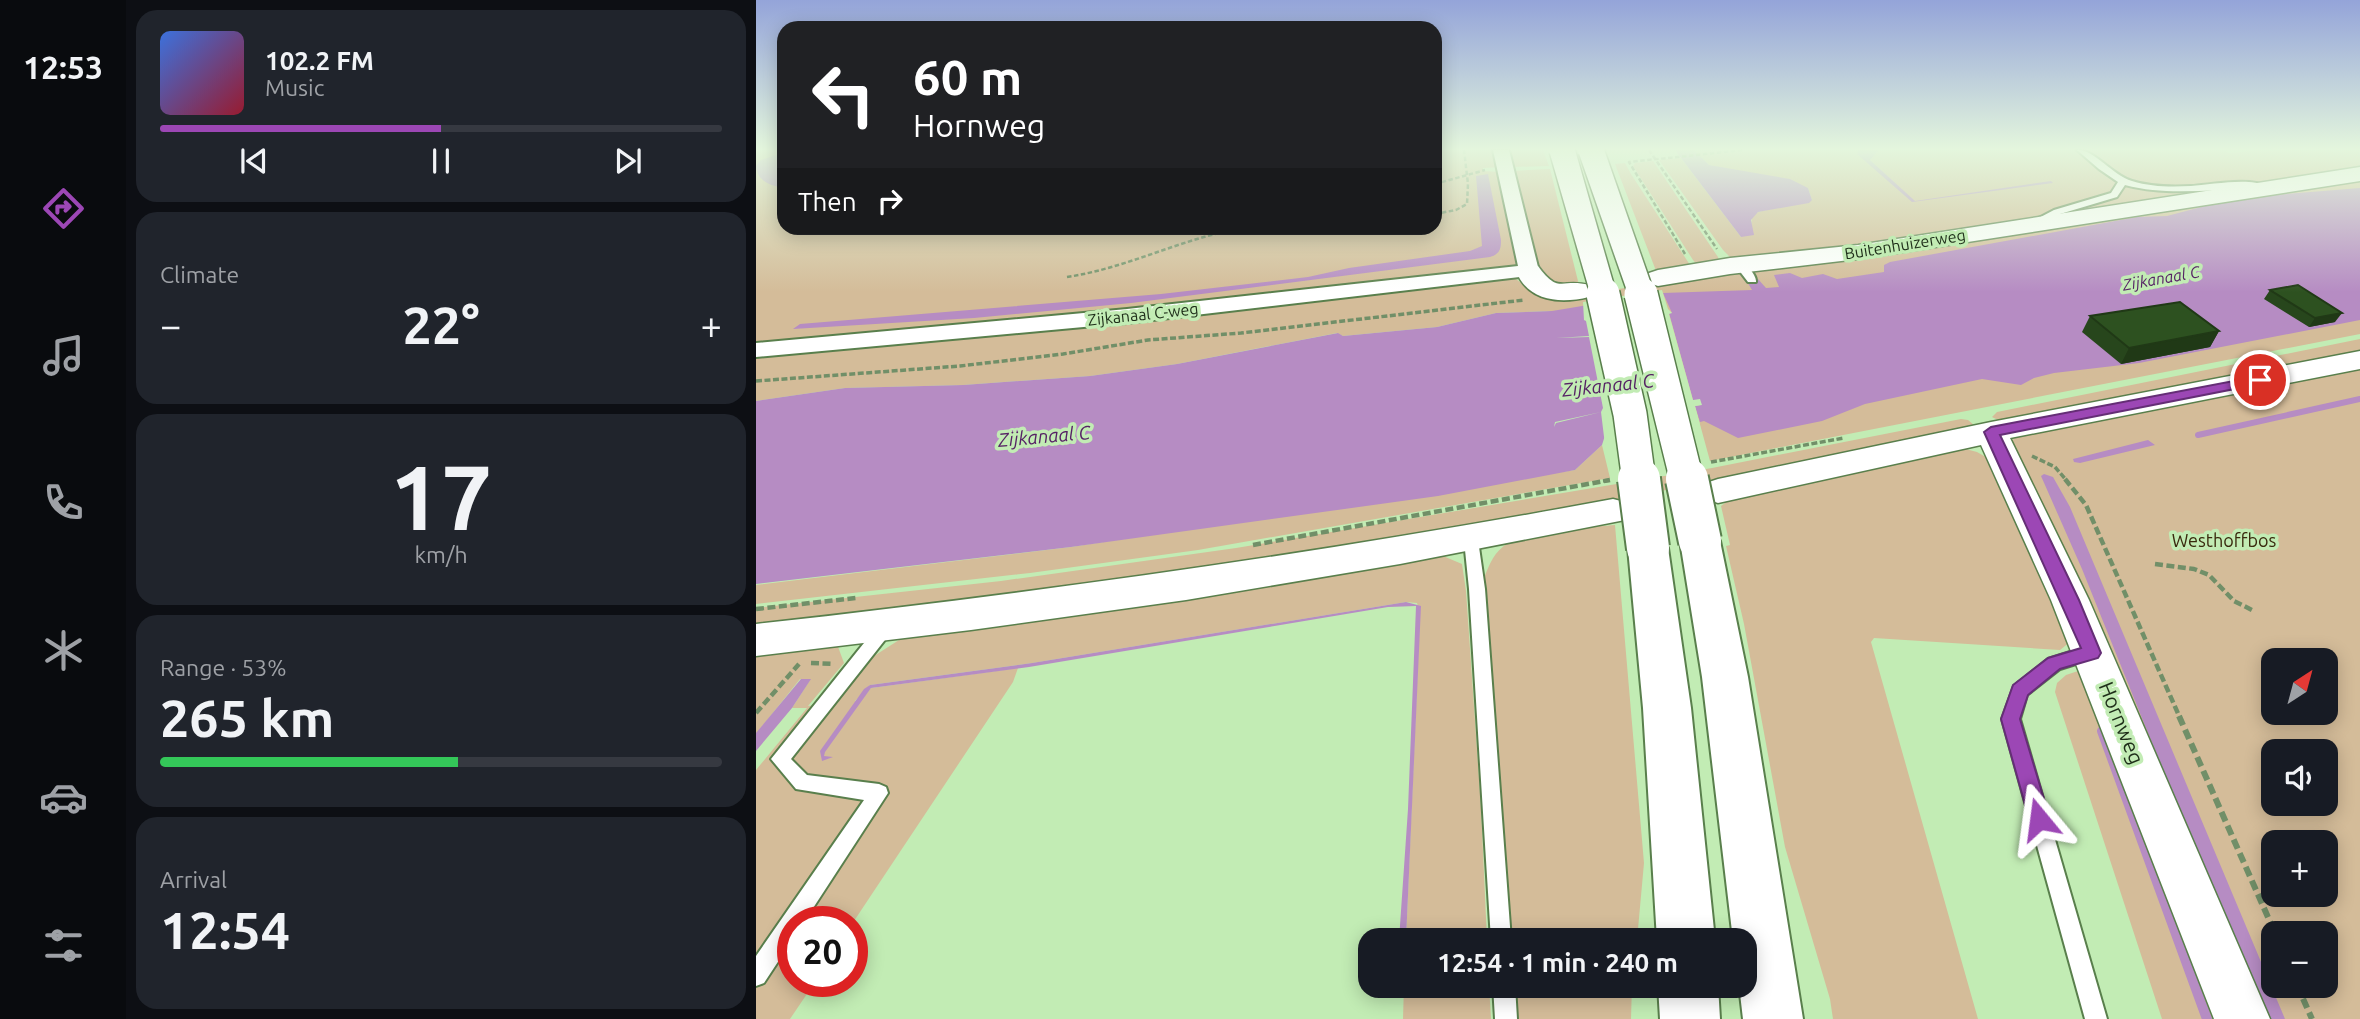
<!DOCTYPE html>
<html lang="en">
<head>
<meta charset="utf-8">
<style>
  body { margin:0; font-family:Ubuntu,sans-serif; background:#20242c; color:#f1f3f6; height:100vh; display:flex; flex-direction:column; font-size:26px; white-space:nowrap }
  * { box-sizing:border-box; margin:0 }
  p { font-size:23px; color:#9ea1a6 }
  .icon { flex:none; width:38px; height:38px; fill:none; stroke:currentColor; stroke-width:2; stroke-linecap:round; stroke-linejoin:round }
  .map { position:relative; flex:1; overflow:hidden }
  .panel { display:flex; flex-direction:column; gap:10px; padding:10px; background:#0d0f14; width:630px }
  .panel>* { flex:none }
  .hud { position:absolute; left:21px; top:21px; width:665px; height:214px; border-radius:21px; box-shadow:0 4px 18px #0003; background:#202124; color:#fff; overflow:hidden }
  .needle { width:46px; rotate:36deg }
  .controls { position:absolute; left:1505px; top:648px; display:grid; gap:14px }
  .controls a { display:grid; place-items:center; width:77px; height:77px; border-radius:14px; background:#171b24; box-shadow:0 4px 18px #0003; font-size:35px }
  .speed { position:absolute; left:21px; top:906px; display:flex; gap:14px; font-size:35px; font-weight:700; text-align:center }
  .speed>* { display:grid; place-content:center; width:91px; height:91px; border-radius:50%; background:#171b24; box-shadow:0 4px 18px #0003; line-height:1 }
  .speed .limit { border:10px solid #d22; background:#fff; color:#111 }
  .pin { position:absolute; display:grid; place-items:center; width:60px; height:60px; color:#fff; margin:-30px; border:4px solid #fff; border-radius:50%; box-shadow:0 2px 7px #0007 }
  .me { position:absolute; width:77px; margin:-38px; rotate:344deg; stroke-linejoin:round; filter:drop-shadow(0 0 5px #0008) }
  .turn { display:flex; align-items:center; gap:24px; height:147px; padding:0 21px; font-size:32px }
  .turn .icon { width:91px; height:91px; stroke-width:2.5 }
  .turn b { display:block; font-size:49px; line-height:60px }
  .then { display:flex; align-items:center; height:66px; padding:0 21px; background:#0003; gap:14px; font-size:26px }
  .big { font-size:52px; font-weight:700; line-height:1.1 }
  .panel .card { flex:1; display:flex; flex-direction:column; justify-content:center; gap:10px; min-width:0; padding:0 24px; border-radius:21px; background:#20242c }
  .panel .dial { align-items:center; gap:0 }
  .dial b { font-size:91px; line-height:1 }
  .song { display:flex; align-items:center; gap:21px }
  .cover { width:84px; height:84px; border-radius:10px; background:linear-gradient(135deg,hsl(220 70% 55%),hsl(350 70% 35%)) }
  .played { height:7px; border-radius:4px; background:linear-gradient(90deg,#9c47b5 50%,#363941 50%) }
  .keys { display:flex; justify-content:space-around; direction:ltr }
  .heat { display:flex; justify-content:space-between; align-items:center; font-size:38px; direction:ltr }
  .charge { height:10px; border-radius:5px; background:linear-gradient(90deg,#34c759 53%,#363941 0) }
  .trip { position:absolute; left:602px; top:928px; width:399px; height:70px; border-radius:21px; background:#171b24; box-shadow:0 4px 18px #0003; font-weight:700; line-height:70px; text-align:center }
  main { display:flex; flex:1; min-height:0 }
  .menu { display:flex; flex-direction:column; width:126px; justify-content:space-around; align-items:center; background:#090b0e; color:#9ea1a6 }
  .menu .icon { width:49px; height:49px }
  .menu .active { color:#9c47b5 }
  .menu b { font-size:32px; color:#f1f3f6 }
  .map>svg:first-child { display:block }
</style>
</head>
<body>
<main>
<nav class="menu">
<b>12:53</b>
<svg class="icon active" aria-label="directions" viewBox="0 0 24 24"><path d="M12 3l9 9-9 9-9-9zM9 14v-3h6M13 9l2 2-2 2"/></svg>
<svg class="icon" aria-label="music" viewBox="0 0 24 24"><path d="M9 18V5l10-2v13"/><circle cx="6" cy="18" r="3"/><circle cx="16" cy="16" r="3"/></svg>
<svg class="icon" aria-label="phone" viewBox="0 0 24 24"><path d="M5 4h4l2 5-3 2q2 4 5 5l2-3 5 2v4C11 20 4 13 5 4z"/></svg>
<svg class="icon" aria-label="climate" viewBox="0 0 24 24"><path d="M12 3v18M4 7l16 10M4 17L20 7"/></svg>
<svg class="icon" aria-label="car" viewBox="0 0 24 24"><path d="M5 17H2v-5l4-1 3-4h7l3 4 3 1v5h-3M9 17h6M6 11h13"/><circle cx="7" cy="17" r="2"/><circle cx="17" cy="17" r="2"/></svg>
<svg class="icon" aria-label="filters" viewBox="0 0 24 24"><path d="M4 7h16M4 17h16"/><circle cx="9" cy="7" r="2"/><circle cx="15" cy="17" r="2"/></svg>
</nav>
<section class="panel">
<div class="card">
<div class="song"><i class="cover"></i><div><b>102.2 FM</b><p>Music</p></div></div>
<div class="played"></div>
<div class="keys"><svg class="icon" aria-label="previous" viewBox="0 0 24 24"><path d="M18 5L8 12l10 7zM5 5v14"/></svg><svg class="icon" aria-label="pause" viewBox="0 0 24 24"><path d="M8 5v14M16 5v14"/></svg><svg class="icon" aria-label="next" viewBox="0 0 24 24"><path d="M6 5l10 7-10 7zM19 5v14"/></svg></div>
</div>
<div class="card"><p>Climate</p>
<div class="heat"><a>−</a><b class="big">22°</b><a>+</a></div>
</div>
<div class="card dial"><b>17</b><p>km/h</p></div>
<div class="card"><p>Range · 53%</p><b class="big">265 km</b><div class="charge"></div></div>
<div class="card"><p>Arrival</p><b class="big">12:54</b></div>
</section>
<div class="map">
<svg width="1604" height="1019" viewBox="0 0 1604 1019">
  <rect width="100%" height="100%" fill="#c2ecb4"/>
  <path fill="#d4bc99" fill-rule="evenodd" d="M0,150H28V228H679V150H742L746,165L744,167L727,168V171L745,172L763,265L753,271L0,347Z
    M749,150H787L793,166L756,167Z
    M938,150H1102L1101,151L1144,188L1114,160L1123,150H1463L1475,153L1509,150H1604V171L1128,245L976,259L967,250L903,160L925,158L985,237L995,227L996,216L1002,212L1056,200L1052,188L953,165Z
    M897,161L962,257L963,261L943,267L937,260L877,166L879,163Z
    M869,163L875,174L934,265L902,276L859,164Z
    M794,169L824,289L810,288L782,278L756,171Z
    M1604,176V334L954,461L939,406L945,405L796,311L740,313L681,327L587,336L581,333L421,364L334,376L207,385L89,388L0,401V352L757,277L778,292L812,297L983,270L991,280L1000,279L993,269Z
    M1604,339V355L1246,422L1236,417L1241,412Z
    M1604,368V1019H1495L1255,441L1266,433ZM1517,660H1570V712H1517ZM1517,751H1570V803H1517ZM1517,842H1570V894H1517ZM1517,933H1570V985H1517Z
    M1205,419L1212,420L1218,425L960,484L910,490L664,539L0,630V608L245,581L480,548L956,468Z
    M846,445L854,478L442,550L274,573L0,604V585L315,547L819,470Z
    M1206,448L1221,452L1235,460L1314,642L1304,650L1118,638L1115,642L1222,1019H1077L1074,999L1029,847L988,624L970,546L974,545L965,506L977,497Z
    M859,525L888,863L881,940H755L728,578C734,563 738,552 752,543C767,532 837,527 859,525Z
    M687,556L706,564L710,591L725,808L731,940H650L664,614L661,603L650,602L276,663L114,685L99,701L105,700L115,688L262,668L257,682L96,924L37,922V982H59L34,1019H0V770L51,708H36L54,680L44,679L0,734V652L81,644L88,663L52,706L77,704L118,656L154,633Z
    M1325,670L1468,1019H1406L1299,692L1301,683L1310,675Z
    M648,985H733L735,1019H647Z
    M759,985H876L875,1019H761Z"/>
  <path fill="#b68cc3" d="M919,150H938L953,165L1034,179L1052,188L1056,200L1053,203L1002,212L995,220L998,235L985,237Z
    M1102,150H1123L1114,160L1159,201L1295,181L1297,183L1156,202L1101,154Z
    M28,152V188C14,185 2,182 0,166L5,160Z
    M732,174L745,240C745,249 744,254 734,257L375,303L218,318L37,329L44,324L405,294L552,277L593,268L714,251L726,246L720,176Z
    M1604,188V320L1383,363L1298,373L1278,378L1265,385L1226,379L1109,404L1066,421L982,438L948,421L944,422L939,406L945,405L937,400L913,313H916L907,293L996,290L990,280L1002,279L1010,288L1023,287L1018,275L1034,273L1046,278L1067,274L1081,279L1128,272V265L1134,262L1381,217L1411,216L1453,205L1506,196Z
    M868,299L851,429L846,445L819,470L682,496L315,547L0,584V401L89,388L207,385L334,376L421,364L582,333L587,336L681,327L740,313L796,311Z
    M1392,440L1399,445L1324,463L1318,462L1317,459Z
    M1288,474L1297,477L1314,507L1529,1019H1507L1326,569L1285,476Z
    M650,602L665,606L650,940H643L652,809L660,606L632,607L273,667L115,688L69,752L68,756L77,757L66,761L64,751L108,689L114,685L276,663Z
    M45,679H55L36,708L0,751V733Z"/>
  <path fill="#c2ecb4" d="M906,290L912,309L916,313L913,314L937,400L944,399L946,405L939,406L944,425L854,433L849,445L845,412L800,423L798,427L799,422L845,412L847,408L833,337L800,338L833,336L830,321L828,320L827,302Z"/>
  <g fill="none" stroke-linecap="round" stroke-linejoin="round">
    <path stroke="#b68cc3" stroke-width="6" d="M1442,435L1604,399"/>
    <path stroke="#b68cc3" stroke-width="10" d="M1346,731L1451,1019"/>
    <defs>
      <path id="service" d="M1321,150C1338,149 1356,175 1376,181C1395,187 1415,187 1435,186C1453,185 1495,177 1509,186L1505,189C1459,188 1414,197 1369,185L1361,197L1304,214L1283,225H1277V221L1298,210L1355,193L1362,182L1343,169Z
        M984,262C991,264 1001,276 1000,282H992L979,265L980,263Z
        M715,535L720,536L722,540L729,589L755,940H735L713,589L708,540L710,536Z
        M130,621L136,623L138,627L136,631L35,759L51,775L123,784L130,787L132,793L48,922H37V939L8,983L0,986V956L108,800L40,789L15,759L124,623Z
        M1333,646L1339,648L1341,653L1339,658L1304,669L1271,695L1264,719L1351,1019H1329L1246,719L1258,686L1292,659Z
        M737,985H759L761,1019H739Z"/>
      <path id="minor" d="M737,150H753L783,271L780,275L371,323L0,357V343L371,309L762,266Z"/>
      <path id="tertiary" d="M1604,167V181L1102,259L974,274L902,286L893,283L889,278L893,273L902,270L974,258L1102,245Z
        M773,263L782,266C803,295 805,278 833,285L837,291L833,297C805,304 772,302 760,271L764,266Z
        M1604,351V369L1254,438L1333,600L1514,1019H1458L1295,600L1225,445L962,503L950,499L945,491L950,483L962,479L1235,422Z
        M857,499L869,502L875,511L869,520L644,564L430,600L215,630L0,656V624C287,592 573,552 857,499Z"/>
      <path id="motorway" d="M944,526L958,531L964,541L992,677L1047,1019H987L983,985H989V940H977L946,677L924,541L930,531Z
        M892,533L906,538L912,548L935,708L959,940H901L887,708L872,548L878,538Z
        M902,985H962L964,1019H904Z"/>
    </defs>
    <use href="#service" stroke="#597f4c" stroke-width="4"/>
    <use href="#minor" stroke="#597f4c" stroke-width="4"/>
    <use href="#tertiary" stroke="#597f4c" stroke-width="3"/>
    <use href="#motorway" stroke="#597f4c" stroke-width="4"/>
    <path stroke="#718f68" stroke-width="2.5" stroke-dasharray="4.5 2.5" stroke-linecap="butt" d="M893,150L961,249
      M679,184L729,170
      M679,214L700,210L711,204L712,184L708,150
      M929,254L873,162L987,150
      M311,277C372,268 426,238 487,228"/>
    <path stroke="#718f68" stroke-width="3.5" stroke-dasharray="6 2.5" stroke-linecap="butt" d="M0,381L204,366L307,354L392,340L485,333L768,300
      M1276,456L1299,467L1311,481
      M955,462L1088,438
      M847,481L854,480"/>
    <path stroke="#718f68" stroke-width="4.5" stroke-dasharray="8 3.5" stroke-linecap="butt" d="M1309,479L1330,505L1424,718
      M497,545L854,480
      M1399,564L1438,569L1453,575L1478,601L1496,610
      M0,609L100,598
      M55,663L78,664
      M0,713L43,664"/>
    <path stroke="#718f68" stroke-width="6" stroke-dasharray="10 5" stroke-linecap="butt" d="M1423,716L1519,933
      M1541,985L1556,1019"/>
    <use href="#service" fill="#fff" fill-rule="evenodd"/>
    <use href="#minor" fill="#fff" fill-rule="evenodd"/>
    <use href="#tertiary" fill="#fff" fill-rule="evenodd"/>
    <use href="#motorway" fill="#fff" fill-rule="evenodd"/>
    <defs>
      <path id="motorway-bridge-far2" d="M806,150L848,296
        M835,150L886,296"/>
      <path id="motorway-bridge-far1" d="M847,294L874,414L883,481
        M885,294L931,481"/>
      <path id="motorway-bridge" d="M883,479L892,548
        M931,479L944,541"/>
    </defs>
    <use href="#motorway-bridge-far2" stroke="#597f4c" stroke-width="28" stroke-linecap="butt"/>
    <use href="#motorway-bridge-far1" stroke="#597f4c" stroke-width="36" stroke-linecap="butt"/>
    <use href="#motorway-bridge" stroke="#597f4c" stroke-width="46" stroke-linecap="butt"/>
    <use href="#motorway-bridge-far2" stroke="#fff" stroke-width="25"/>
    <use href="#motorway-bridge-far1" stroke="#fff" stroke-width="33"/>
    <use href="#motorway-bridge" stroke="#fff" stroke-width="42"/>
  </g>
  <path fill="#27461c" d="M1514,290L1579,322L1553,327L1508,299Z
    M1334,316L1463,331L1454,347L1365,364L1326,332Z"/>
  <path fill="#203916" d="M1586,313L1579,322L1553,327L1559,318Z
    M1463,331L1454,347L1365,364L1373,348Z"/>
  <path fill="#2d5120" stroke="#203916" stroke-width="2" d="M1542,285L1586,313L1559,318L1514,290Z
    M1424,302L1463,331L1373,348L1334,316Z"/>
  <linearGradient id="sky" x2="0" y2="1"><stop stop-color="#94a4d9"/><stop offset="0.51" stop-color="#e4f6dd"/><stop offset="1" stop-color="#e4f6dd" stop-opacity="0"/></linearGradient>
  <rect width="1604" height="292" fill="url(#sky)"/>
  <path fill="#9c47b5" stroke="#652e76" stroke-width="2" d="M1504,376L1511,380L1509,383L1244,435L1323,600L1345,653L1342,658L1304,669L1272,695L1264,719L1294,819L1291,826L1283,829L1275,826L1245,719L1257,685L1292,658L1325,648L1228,432L1235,427Z"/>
  <g text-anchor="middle" stroke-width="7" stroke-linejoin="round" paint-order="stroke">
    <g font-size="16" fill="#1e2e19" stroke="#c2ecb4">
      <text transform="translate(1149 244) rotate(-9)" y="6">Buitenhuizerweg</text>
      <text transform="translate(387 314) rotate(-6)" y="6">Zijkanaal C-weg</text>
    </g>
    <g font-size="16" font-style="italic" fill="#562265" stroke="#c2ecb4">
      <text transform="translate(1405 278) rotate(-10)" y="6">Zijkanaal C</text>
    </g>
    <g font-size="18" fill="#3a2a0e" stroke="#c2ecb4">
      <text x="1468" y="547">Westhoffbos</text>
    </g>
    <g font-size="19" font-style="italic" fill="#562265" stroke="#c2ecb4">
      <text transform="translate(852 385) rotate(-6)" y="7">Zijkanaal C</text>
      <text transform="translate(288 436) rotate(-5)" y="7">Zijkanaal C</text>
    </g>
    <g font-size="21" fill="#1e2e19" stroke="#c2ecb4">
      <text transform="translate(1365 723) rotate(68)" y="7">Hornweg</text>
    </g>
  </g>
</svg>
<div class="controls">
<a><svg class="needle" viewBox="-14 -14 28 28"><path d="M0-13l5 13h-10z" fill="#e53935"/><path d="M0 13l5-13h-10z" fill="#9ea1a6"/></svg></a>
<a><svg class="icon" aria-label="sound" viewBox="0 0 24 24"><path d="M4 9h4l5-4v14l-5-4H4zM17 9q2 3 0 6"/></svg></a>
<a>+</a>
<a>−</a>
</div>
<div class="speed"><div class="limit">20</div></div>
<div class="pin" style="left:1504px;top:380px;background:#d93025"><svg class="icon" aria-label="arrive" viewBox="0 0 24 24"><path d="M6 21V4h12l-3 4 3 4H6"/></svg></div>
<svg class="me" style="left:1283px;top:819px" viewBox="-20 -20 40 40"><path d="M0-17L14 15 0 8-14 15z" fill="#9c47b5" stroke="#fff" stroke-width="4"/></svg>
<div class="trip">12:54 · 1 min · 240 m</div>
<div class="hud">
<div class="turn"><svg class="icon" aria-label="left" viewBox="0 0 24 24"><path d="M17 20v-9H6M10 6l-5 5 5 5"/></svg><div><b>60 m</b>Hornweg</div></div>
<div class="then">Then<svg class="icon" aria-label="right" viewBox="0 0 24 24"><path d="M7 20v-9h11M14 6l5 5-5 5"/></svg></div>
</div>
</div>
</main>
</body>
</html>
